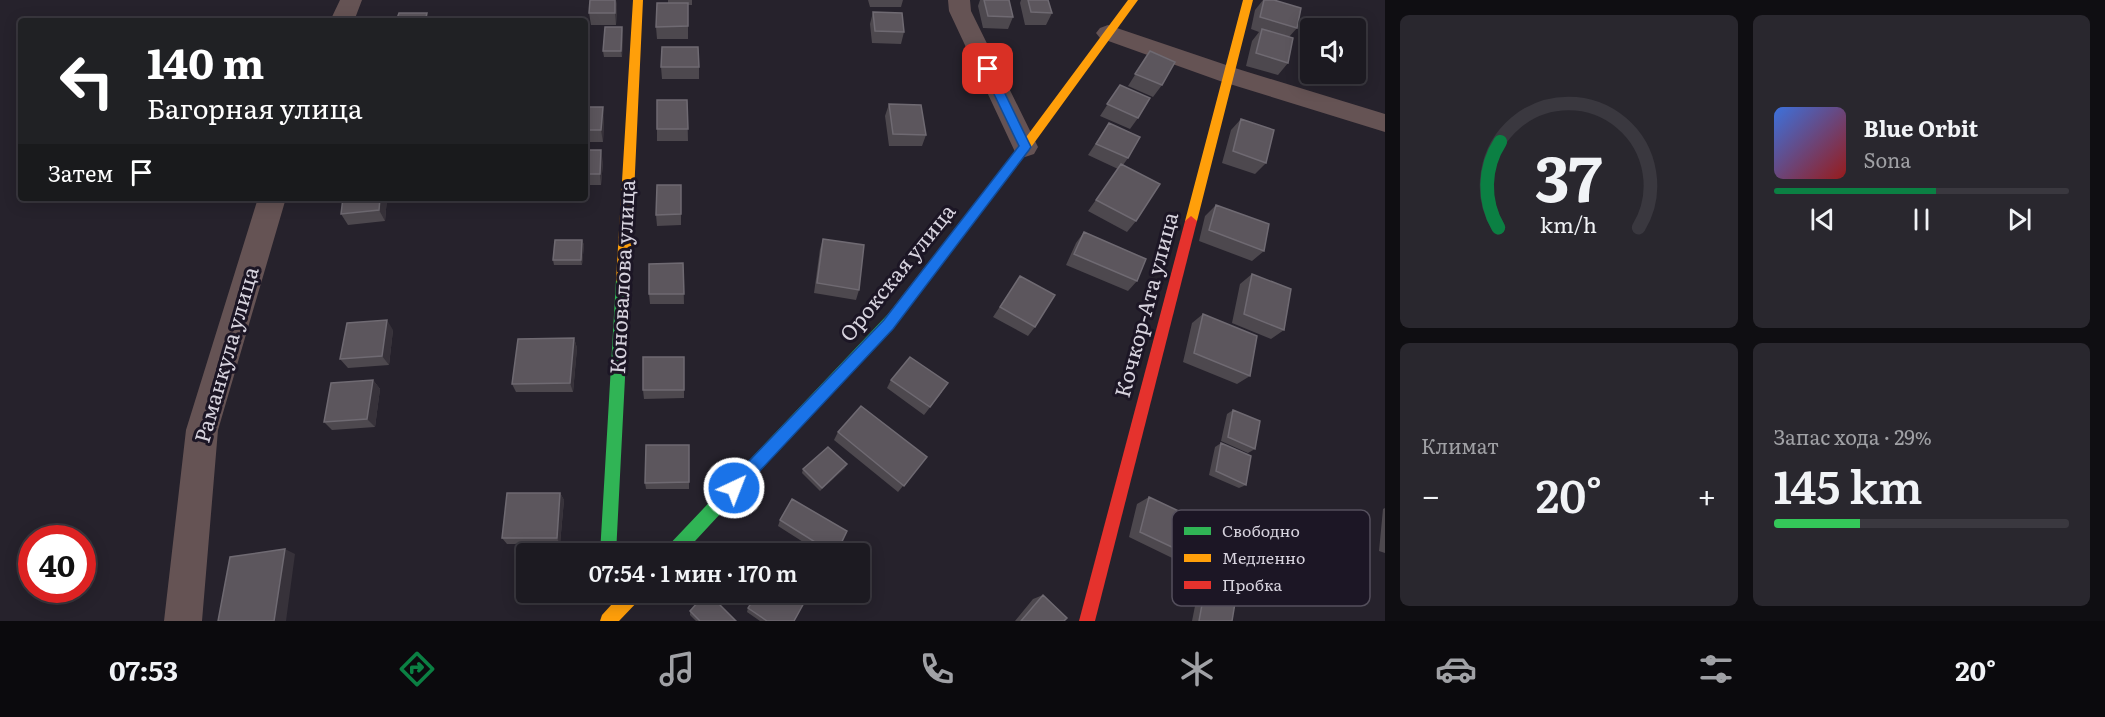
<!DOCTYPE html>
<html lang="ru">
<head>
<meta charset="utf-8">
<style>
  body { margin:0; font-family:Literata,serif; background:#29272e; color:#f1f3f6; height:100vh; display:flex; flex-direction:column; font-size:22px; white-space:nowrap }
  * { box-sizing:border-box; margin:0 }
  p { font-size:20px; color:#a0a1a5 }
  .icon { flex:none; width:33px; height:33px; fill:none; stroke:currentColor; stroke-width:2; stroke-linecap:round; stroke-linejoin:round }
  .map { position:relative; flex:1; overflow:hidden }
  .drawer { display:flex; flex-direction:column; gap:15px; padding:15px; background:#0f0e12; width:720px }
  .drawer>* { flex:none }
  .top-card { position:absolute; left:18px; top:18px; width:570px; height:183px; border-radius:6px; box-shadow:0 3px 15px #0003,0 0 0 2px #3a383f; background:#202124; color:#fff; overflow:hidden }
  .buttons { position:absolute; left:1300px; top:18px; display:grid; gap:12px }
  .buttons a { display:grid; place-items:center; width:66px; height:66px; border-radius:6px; background:#1c1a21; box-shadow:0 3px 15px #0003,0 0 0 2px #3a383f; font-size:30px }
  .speed { position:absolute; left:18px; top:525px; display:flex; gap:12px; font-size:30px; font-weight:700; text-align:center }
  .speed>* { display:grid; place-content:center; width:78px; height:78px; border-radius:50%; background:#1c1a21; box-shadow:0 3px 15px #0003,0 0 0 2px #3a383f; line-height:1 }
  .speed .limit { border:9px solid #d22; background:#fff; color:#111 }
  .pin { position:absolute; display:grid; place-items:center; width:51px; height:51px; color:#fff; margin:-26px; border-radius:12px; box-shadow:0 3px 9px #0006 }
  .me { position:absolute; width:66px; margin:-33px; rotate:43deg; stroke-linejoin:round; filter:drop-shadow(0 0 4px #0008) }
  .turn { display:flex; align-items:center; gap:21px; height:126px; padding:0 30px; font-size:27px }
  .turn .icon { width:78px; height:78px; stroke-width:2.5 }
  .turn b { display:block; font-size:42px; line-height:51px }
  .then { display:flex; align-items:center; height:57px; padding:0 30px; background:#0003; gap:12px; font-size:22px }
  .big { font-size:45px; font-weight:600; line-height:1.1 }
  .drawer .tile { flex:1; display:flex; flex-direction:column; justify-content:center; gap:9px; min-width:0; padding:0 21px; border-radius:9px; background:#29272e }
  .drawer .dial { align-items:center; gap:0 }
  .dial svg { height:156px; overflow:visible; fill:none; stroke:#3a383f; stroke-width:7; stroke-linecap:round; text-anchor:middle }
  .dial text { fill:#f1f3f6; stroke:none }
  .song { display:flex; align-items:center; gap:18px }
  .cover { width:72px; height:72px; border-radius:9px; background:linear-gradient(135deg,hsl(220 70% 55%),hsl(0 70% 35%)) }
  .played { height:6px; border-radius:3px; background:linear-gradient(90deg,#0b8043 55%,#3a383f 55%) }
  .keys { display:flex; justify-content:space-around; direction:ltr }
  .heat { display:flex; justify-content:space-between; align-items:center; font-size:33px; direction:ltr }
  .charge { height:9px; border-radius:4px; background:linear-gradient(90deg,#34c759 29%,#3a383f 0) }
  .drawer .tiles { flex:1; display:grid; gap:15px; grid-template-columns:repeat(2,1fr) }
  .trip { position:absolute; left:516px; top:543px; width:354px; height:60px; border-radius:6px; background:#1c1a21; box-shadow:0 3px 15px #0003,0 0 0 2px #3a383f; font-weight:600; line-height:60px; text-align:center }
  .tab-bar { display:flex; height:96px; justify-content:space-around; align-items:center; background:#0b0a0d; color:#a0a1a5 }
  .tab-bar .icon { width:42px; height:42px }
  .tab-bar .current { color:#0b8043 }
  .tab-bar b { font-size:27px; color:#f1f3f6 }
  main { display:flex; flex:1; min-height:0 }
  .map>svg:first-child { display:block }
</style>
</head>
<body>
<main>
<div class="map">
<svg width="1385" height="621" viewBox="0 0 1385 621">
  <rect width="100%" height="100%" fill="#26222c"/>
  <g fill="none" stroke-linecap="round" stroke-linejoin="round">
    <path fill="#655354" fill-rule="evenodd" d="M340,0H362L354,21H330Z
      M948,0H970L971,11L1038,147L1034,154L1025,157L1016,154L949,11Z
      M1108,25L1238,69L1385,114V132L1220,81L1100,38L1096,33L1100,28Z
      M258,198H286L218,430L202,621H164L186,430Z"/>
    <path fill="#30b455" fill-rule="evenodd" d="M623,274L628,276L630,280L616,554H600L616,280L618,276Z
      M894,311L899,313L901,317L899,321L683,554H664L666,548L889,313Z"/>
    <path fill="#ff9f0a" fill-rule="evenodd" d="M633,0H643L630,280L628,284H618L616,280Z
      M1128,0H1138L1029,150L899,321L894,323L889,321L887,317L889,313L1021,144Z
      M1243,0H1253L1197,221L1191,226L1185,221Z
      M623,592H643L641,598L619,621H600L602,615Z"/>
    <path fill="#e5322d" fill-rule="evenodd" d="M1191,216L1197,221L1095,621H1079L1185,221Z"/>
  </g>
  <path fill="#4d484e" d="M590,0H616L617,7L616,25H591L589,13Z
    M668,0H692V5H688V39H657L656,27L668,3Z
    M868,0H903L901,7H870Z
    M980,0H1009L1013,17L1008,29L983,28L978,6Z
    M1021,0H1048L1052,13L1046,25H1025L1020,3Z
    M1263,0H1274L1297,28L1289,37L1288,63L1278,75L1246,66L1252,41L1259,32L1251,29L1255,10Z
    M873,12L904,32L901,44L872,43L870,24Z
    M622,27L623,33L622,57H604L603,51Z
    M1150,51L1162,85L1153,97L1128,86Z
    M661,67H699V79H662Z
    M1120,85L1138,118L1130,129L1100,116Z
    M687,100L688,141H657V129Z
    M889,104L926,135L922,146H889L885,116Z
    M585,107L604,119L603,142H585Z
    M1241,119L1266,163L1255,174L1222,163L1231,130Z
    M1109,123L1128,158L1123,165L1136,221L1127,232L1088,211L1118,169L1088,155Z
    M585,150L603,162L601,185H585Z
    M681,185V225L657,226L656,215Z
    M387,198L385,221L348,225L341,214Z
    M1216,205L1264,251L1252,261L1199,241L1205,216Z
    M1084,232L1137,281L1128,291L1066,265L1076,243Z
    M823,239L859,290L856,300L814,293L820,249Z
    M582,240L584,245L582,265H554L553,260Z
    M683,263L684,304H650L649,294Z
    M1252,274L1284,330L1271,339L1232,323L1240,284Z
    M1020,276L1035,327L1028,336L993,317Z
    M1203,314L1250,376L1237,384L1183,362L1192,323Z
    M393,330L389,365L348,368L340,359Z
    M574,338L577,348L573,392H516L512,384Z
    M684,357V398L644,399L643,390Z
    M373,380L380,389L375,427L332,430L324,422Z
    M891,380L942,392L924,415L887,388Z
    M1233,410L1255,449L1248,453L1221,441L1227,414Z
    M838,432L927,457L898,492L834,440Z
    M1221,443L1246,485L1239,488L1209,475L1215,447Z
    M689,445V489H646L645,483Z
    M845,468L820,491L802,473L803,469Z
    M560,493L564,500L560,544H507L502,538Z
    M1149,497L1212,566L1199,571L1129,537L1137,504Z
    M1385,508V553L1379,551L1383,509Z
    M780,520L836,554H822L778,526Z
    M1205,588L1232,621H1192L1198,591Z
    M1043,595L1064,621H1015L1033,599Z
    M748,608L794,621H760L747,612Z
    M690,611L736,621H696L690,615Z"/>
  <path fill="#37323a" d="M615,0H616L617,7L616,25L615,13Z
    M427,13L430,21H425Z
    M622,27L623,33L622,57L621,51Z
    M603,107L604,119L603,142L601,130Z
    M601,150L603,162L601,185L600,174Z
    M380,198H387L385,221L379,210Z
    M582,240L584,245L582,265L581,260Z
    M387,320L393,330L389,365L382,356Z
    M574,338L577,348L573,392L570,383Z
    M373,380L380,389L375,427L367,419Z
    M847,464L845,468L820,491L822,488Z
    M560,493L564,500L560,544L557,538Z
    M285,549L295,554L286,621H274Z"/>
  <path fill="#5c565d" stroke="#6f6a72" stroke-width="1.5" d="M590,0H615V13H589Z
    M984,0H1009L1013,17L988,16Z
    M1028,0H1048L1052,13L1031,12Z
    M1264,0H1274L1301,8L1297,28L1260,17Z
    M657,3H688V26L656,27Z
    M873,12L902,13L904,32L875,31Z
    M399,13H427L425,21H396Z
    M605,27H622L621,51H603Z
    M1262,29L1293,38L1288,63L1256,53Z
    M662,47H698L699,67H661Z
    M1150,51L1175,62L1162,85L1135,74Z
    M1120,85L1150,98L1138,118L1107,104Z
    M657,100H687L688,129H657Z
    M889,104L921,105L926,135L893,134Z
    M585,107H603L601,130H585Z
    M1241,119L1274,130L1266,163L1233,151Z
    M1109,123L1140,137L1128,158L1096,144Z
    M585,150H601L600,174H585Z
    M1121,164L1160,184L1136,221L1096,200Z
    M657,185H681V214L656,215Z
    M343,198H380L379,210L341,214Z
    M1216,205L1269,224L1264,251L1209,230Z
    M1084,232L1146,259L1137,281L1074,254Z
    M823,239L864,245L859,290L817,283Z
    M555,240H582L581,260H553Z
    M683,263L684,294H649V264Z
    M1252,274L1291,289L1284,330L1244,314Z
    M1020,276L1055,295L1035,327L1000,307Z
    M1203,314L1257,336L1250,376L1194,353Z
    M387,320L382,356L340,359L347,323Z
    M574,338L570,383L512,384L518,339Z
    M643,357H684V390H643Z
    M910,357L948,383L930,407L891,380Z
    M373,380L367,419L324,422L331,383Z
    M861,406L927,457L904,486L838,432Z
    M1233,410L1260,421L1255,449L1228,437Z
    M1221,443L1251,456L1246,485L1216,471Z
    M646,445H689V482L645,483Z
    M828,447L847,464L822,488L803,469Z
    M507,493H560L557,538H502Z
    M1149,497L1219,530L1212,566L1140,532Z
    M792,499L847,531L836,554H834L780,520Z
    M285,549L274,621H218L230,557Z
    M1205,588L1235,603L1232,621H1199Z
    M707,592L736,621H700L690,611Z
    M758,592H793L805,601L794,621H767L748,608Z
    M1043,595L1067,618L1064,621H1021Z"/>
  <path fill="#1a73e8" stroke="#114b97" stroke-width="1.5" d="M988,65L993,69L1031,147L1029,150L893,329L739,493L734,496L728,493L726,488L728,483L884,320L1019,146L982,69Z"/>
  <g text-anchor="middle" stroke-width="6" stroke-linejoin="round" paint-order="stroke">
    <g font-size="21" fill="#d7d3de" stroke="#1c1625">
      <text transform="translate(898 273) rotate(-51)" y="7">Орокская улица</text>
      <text transform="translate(623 277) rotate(-87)" y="7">Коновалова улица</text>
      <text transform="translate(1147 305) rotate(-75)" y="7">Кочкор-Ата улица</text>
      <text transform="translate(227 355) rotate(-74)" y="7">Раманкула улица</text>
    </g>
  </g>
  <rect x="1172" y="510" width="198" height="96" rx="9" fill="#1c1625" stroke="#544f5c" stroke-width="1.5"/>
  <rect x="1184" y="527" width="27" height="8" fill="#30b455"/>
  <rect x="1184" y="554" width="27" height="8" fill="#ff9f0a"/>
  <rect x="1184" y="581" width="27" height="8" fill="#e5322d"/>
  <g font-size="16" fill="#d7d3de">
    <text x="1222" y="537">Свободно</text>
    <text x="1222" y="564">Медленно</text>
    <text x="1222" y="591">Пробка</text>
  </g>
</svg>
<div class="buttons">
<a><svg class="icon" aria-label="sound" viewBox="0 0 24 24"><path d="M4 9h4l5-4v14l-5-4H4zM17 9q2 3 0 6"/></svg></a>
</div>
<div class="speed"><div class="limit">40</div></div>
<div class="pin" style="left:988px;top:69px;background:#d93025"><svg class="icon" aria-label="arrive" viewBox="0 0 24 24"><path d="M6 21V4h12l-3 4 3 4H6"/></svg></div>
<svg class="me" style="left:734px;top:488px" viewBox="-20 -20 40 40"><circle r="17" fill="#1a73e8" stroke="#fff" stroke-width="3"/><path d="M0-11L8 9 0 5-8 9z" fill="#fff"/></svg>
<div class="trip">07:54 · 1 мин · 170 m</div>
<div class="top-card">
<div class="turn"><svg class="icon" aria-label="left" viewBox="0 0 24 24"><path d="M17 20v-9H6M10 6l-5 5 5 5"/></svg><div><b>140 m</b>Багорная улица</div></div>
<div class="then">Затем<svg class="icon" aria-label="arrive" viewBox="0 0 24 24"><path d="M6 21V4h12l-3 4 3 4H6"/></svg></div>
</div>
</div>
<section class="drawer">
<div class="tiles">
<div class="tile dial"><svg viewBox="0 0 100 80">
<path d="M14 69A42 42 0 1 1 86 69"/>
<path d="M14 69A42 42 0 0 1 15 25" stroke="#0b8043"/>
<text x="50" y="56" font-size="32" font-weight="700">37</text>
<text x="50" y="72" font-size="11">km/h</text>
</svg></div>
<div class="tile">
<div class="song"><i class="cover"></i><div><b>Blue Orbit</b><p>Sona</p></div></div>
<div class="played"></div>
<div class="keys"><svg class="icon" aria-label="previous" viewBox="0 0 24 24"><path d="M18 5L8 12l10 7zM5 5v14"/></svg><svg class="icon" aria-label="pause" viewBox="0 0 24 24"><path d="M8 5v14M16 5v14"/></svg><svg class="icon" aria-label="next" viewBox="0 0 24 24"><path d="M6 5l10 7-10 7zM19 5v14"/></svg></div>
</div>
<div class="tile"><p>Климат</p>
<div class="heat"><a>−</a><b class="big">20°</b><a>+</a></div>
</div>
<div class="tile"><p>Запас хода · 29%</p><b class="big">145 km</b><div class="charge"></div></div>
</div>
</section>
</main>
<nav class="tab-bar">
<b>07:53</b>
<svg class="icon current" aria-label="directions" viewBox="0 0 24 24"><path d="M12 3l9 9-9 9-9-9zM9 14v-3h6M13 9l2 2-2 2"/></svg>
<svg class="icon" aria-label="music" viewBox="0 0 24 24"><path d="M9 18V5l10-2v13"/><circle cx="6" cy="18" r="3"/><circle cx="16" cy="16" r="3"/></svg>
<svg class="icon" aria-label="phone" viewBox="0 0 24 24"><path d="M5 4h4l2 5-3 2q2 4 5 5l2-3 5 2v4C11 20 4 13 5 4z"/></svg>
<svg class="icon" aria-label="climate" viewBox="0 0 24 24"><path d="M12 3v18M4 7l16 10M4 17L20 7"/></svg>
<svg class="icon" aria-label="car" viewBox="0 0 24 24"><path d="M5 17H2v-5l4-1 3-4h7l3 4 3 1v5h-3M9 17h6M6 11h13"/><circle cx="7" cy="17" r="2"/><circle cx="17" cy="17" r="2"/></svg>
<svg class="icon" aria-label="filters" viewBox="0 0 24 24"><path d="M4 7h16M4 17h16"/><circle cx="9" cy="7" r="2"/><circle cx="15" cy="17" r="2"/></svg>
<b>20°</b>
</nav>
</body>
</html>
